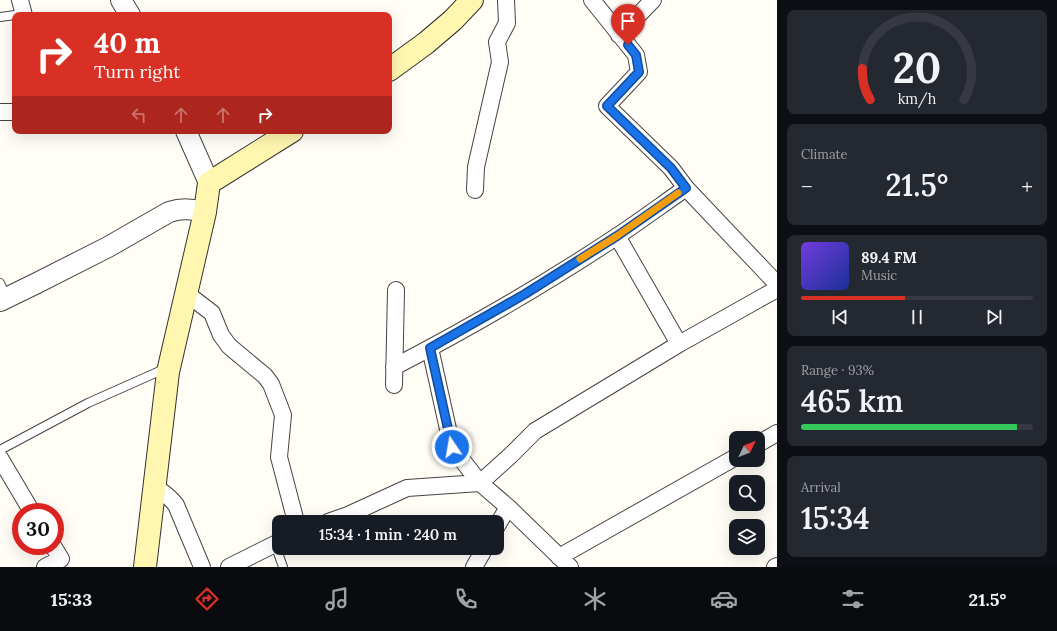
<!DOCTYPE html>
<html lang="en">
<head>
<meta charset="utf-8">
<style>
  body { margin:0; font-family:Lora,serif; background:#242831; color:#f1f3f6; height:100vh; display:flex; flex-direction:column; font-size:15px; white-space:nowrap }
  * { box-sizing:border-box; margin:0 }
  p { font-size:13px; color:#9ea1a6 }
  .icon { flex:none; width:22px; height:22px; fill:none; stroke:currentColor; stroke-width:2; stroke-linecap:round; stroke-linejoin:round }
  .map { position:relative; flex:1; overflow:hidden }
  .details { display:flex; flex-direction:column; gap:10px; padding:10px; background:#0d0f14; width:280px }
  .details>* { flex:none }
  .hud { position:absolute; left:12px; top:12px; width:380px; height:122px; border-radius:8px; box-shadow:0 4px 16px #0002; background:#d93025; color:#fff; overflow:hidden }
  .needle { width:26px; rotate:47deg }
  .fabs { position:absolute; left:729px; top:431px; display:grid; gap:8px }
  .fabs a { display:grid; place-items:center; width:36px; height:36px; border-radius:8px; background:#171b24; box-shadow:0 4px 16px #0002; font-size:20px }
  .speed { position:absolute; left:12px; top:503px; display:flex; gap:8px; font-size:20px; font-weight:700; text-align:center }
  .speed>* { display:grid; place-content:center; width:52px; height:52px; border-radius:50%; background:#171b24; box-shadow:0 4px 16px #0002; line-height:1 }
  .speed .limit { border:6px solid #d22; background:#fff; color:#111 }
  .pin { position:absolute; display:grid; place-items:center; width:34px; height:34px; color:#fff; margin:-41px -17px; border-radius:50% 50% 50% 0; rotate:-45deg; box-shadow:0 0 4px #0007 }
  .pin .icon { rotate:45deg }
  .me { position:absolute; width:44px; margin:-22px; rotate:348deg; stroke-linejoin:round; filter:drop-shadow(0 0 3px #0008) }
  .turn { display:flex; align-items:center; gap:14px; height:84px; padding:0 16px; font-size:18px }
  .turn .icon { width:52px; height:52px; stroke-width:2.5 }
  .turn b { display:block; font-size:28px; line-height:34px }
  .lanes { display:flex; align-items:center; height:38px; padding:0 16px; background:#0003; justify-content:center; gap:20px; direction:ltr }
  .lanes .off { opacity:.35 }
  .big { font-size:30px; font-weight:600; line-height:1.1 }
  .details .card { flex:1; display:flex; flex-direction:column; justify-content:center; gap:6px; min-width:0; padding:0 14px; border-radius:8px; background:#242831 }
  .details .dial { align-items:center; gap:0 }
  .dial svg { height:104px; overflow:visible; fill:none; stroke:#363941; stroke-width:7; stroke-linecap:round; text-anchor:middle }
  .dial text { fill:#f1f3f6; stroke:none }
  .song { display:flex; align-items:center; gap:12px }
  .cover { width:48px; height:48px; border-radius:6px; background:linear-gradient(135deg,hsl(260 70% 55%),hsl(230 70% 35%)) }
  .played { height:4px; border-radius:2px; background:linear-gradient(90deg,#d93025 45%,#363941 45%) }
  .keys { display:flex; justify-content:space-around; direction:ltr }
  .heat { display:flex; justify-content:space-between; align-items:center; font-size:22px; direction:ltr }
  .charge { height:6px; border-radius:3px; background:linear-gradient(90deg,#34c759 93%,#363941 0) }
  .trip { position:absolute; left:272px; top:515px; width:232px; height:40px; border-radius:8px; background:#171b24; box-shadow:0 4px 16px #0002; font-weight:600; line-height:40px; text-align:center }
  .menu { display:flex; height:64px; justify-content:space-around; align-items:center; background:#090b0e; color:#9ea1a6 }
  .menu .icon { width:28px; height:28px }
  .menu .selected { color:#d93025 }
  .menu b { font-size:18px; color:#f1f3f6 }
  main { display:flex; flex:1; min-height:0 }
  .map>svg:first-child { display:block }
</style>
</head>
<body>
<main>
<div class="map">
<svg width="777" height="567" viewBox="0 0 777 567">
  <rect width="100%" height="100%" fill="#fffdf5"/>
  <g fill="none" stroke-linecap="round" stroke-linejoin="round">
    <defs>
      <path id="service" d="M0,17L15,15
        M0,283L7,298
        M0,450L88,403L162,370L166,372
        M275,544L283,567"/>
      <path id="minor" d="M20,0L24,15
        M592,0L636,55L639,72L607,106L671,168L686,188L777,284
        M619,35L653,0
        M0,112H15
        M475,190L476,167L500,62L497,42L507,23L506,0
        M617,236L679,344
        M186,293L212,313L221,335L229,346L265,376L271,384L283,415L279,457L296,522
        M430,348L452,447L480,483L508,507L570,567
        M394,367C471,327 545,284 616,237C640,221 663,204 686,188
        M394,385L396,290
        M758,444L777,433
        M0,458L32,512
        M155,487C163,492 170,497 176,505L202,567
        M328,522L348,515L407,488L480,483L511,455L535,431L679,344L777,289
        M497,526L508,507
        M559,557L736,457
        M45,567L61,559L53,546
        M229,567L279,542
        M474,567L485,548
        M775,567L777,566"/>
      <path id="tertiary" d="M121,0L130,15
        M186,131L209,183
        M0,301L35,284L108,247L169,212C182,208 192,209 205,212"/>
      <path id="secondary" d="M389,70L426,43L453,20L472,0
        M145,567L168,372L205,212L209,183L292,131"/>
    </defs>
    <use href="#service" stroke="#444" stroke-width="10"/>
    <use href="#minor" stroke="#444" stroke-width="18"/>
    <use href="#tertiary" stroke="#444" stroke-width="22"/>
    <use href="#secondary" stroke="#333" stroke-width="24"/>
    <use href="#service" stroke="#fff" stroke-width="8"/>
    <use href="#minor" stroke="#fff" stroke-width="16"/>
    <use href="#tertiary" stroke="#fff" stroke-width="20"/>
    <use href="#secondary" stroke="#fff6b0" stroke-width="22"/>
  </g>
  <g fill="none" stroke-linecap="round" stroke-linejoin="round">
    <defs>
      <path id="route" d="M452,447L430,348L525,294L617,236L686,188L671,168L607,106L639,72L636,55L628,45"/>
    </defs>
    <use href="#route" stroke="#114b97" stroke-width="10"/>
    <use href="#route" stroke="#1a73e8" stroke-width="7"/>
    <path stroke="#f59e0b" stroke-width="7" d="M580,259L617,236L678,193"/>
  </g>
</svg>
<div class="fabs">
<a><svg class="needle" viewBox="-14 -14 28 28"><path d="M0-13l5 13h-10z" fill="#e53935"/><path d="M0 13l5-13h-10z" fill="#9ea1a6"/></svg></a>
<a><svg class="icon" aria-label="search" viewBox="0 0 24 24"><circle cx="10" cy="10" r="6"/><path d="M15 15l6 6"/></svg></a>
<a><svg class="icon" aria-label="layers" viewBox="0 0 24 24"><path d="M12 4l9 5-9 5-9-5zM3 14l9 5 9-5"/></svg></a>
</div>
<div class="speed"><div class="limit">30</div></div>
<div class="pin" style="left:628px;top:45px;background:#d93025"><svg class="icon" aria-label="arrive" viewBox="0 0 24 24"><path d="M6 21V4h12l-3 4 3 4H6"/></svg></div>
<svg class="me" style="left:452px;top:447px" viewBox="-20 -20 40 40"><circle r="17" fill="#1a73e8" stroke="#fff" stroke-width="3"/><path d="M0-11L8 9 0 5-8 9z" fill="#fff"/></svg>
<div class="trip">15:34 · 1 min · 240 m</div>
<div class="hud">
<div class="turn"><svg class="icon" aria-label="right" viewBox="0 0 24 24"><path d="M7 20v-9h11M14 6l5 5-5 5"/></svg><div><b>40 m</b>Turn right</div></div>
<div class="lanes"><svg class="icon off" aria-label="left" viewBox="0 0 24 24"><path d="M17 20v-9H6M10 6l-5 5 5 5"/></svg><svg class="icon off" aria-label="ahead" viewBox="0 0 24 24"><path d="M12 20V5M6 11l6-6 6 6"/></svg><svg class="icon off" aria-label="ahead" viewBox="0 0 24 24"><path d="M12 20V5M6 11l6-6 6 6"/></svg><svg class="icon" aria-label="right" viewBox="0 0 24 24"><path d="M7 20v-9h11M14 6l5 5-5 5"/></svg></div>
</div>
</div>
<section class="details">
<div class="card dial"><svg viewBox="0 0 100 80">
<path d="M14 69A42 42 0 1 1 86 69"/>
<path d="M14 69A42 42 0 0 1 8 45" stroke="#d93025"/>
<text x="50" y="56" font-size="32" font-weight="700">20</text>
<text x="50" y="72" font-size="11">km/h</text>
</svg></div>
<div class="card"><p>Climate</p>
<div class="heat"><a>−</a><b class="big">21.5°</b><a>+</a></div>
</div>
<div class="card">
<div class="song"><i class="cover"></i><div><b>89.4 FM</b><p>Music</p></div></div>
<div class="played"></div>
<div class="keys"><svg class="icon" aria-label="previous" viewBox="0 0 24 24"><path d="M18 5L8 12l10 7zM5 5v14"/></svg><svg class="icon" aria-label="pause" viewBox="0 0 24 24"><path d="M8 5v14M16 5v14"/></svg><svg class="icon" aria-label="next" viewBox="0 0 24 24"><path d="M6 5l10 7-10 7zM19 5v14"/></svg></div>
</div>
<div class="card"><p>Range · 93%</p><b class="big">465 km</b><div class="charge"></div></div>
<div class="card"><p>Arrival</p><b class="big">15:34</b></div>
</section>
</main>
<nav class="menu">
<b>15:33</b>
<svg class="icon selected" aria-label="directions" viewBox="0 0 24 24"><path d="M12 3l9 9-9 9-9-9zM9 14v-3h6M13 9l2 2-2 2"/></svg>
<svg class="icon" aria-label="music" viewBox="0 0 24 24"><path d="M9 18V5l10-2v13"/><circle cx="6" cy="18" r="3"/><circle cx="16" cy="16" r="3"/></svg>
<svg class="icon" aria-label="phone" viewBox="0 0 24 24"><path d="M5 4h4l2 5-3 2q2 4 5 5l2-3 5 2v4C11 20 4 13 5 4z"/></svg>
<svg class="icon" aria-label="climate" viewBox="0 0 24 24"><path d="M12 3v18M4 7l16 10M4 17L20 7"/></svg>
<svg class="icon" aria-label="car" viewBox="0 0 24 24"><path d="M5 17H2v-5l4-1 3-4h7l3 4 3 1v5h-3M9 17h6M6 11h13"/><circle cx="7" cy="17" r="2"/><circle cx="17" cy="17" r="2"/></svg>
<svg class="icon" aria-label="filters" viewBox="0 0 24 24"><path d="M4 7h16M4 17h16"/><circle cx="9" cy="7" r="2"/><circle cx="15" cy="17" r="2"/></svg>
<b>21.5°</b>
</nav>
</body>
</html>
